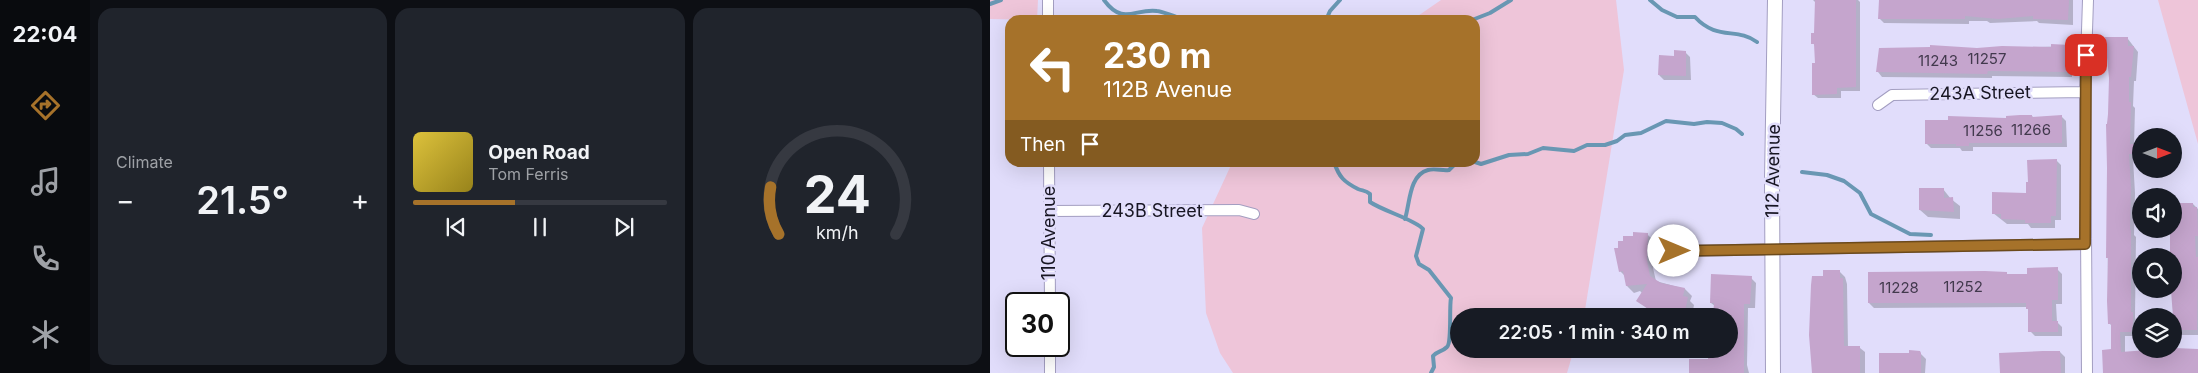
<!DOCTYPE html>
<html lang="en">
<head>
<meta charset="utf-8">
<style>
  body { margin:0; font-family:Inter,sans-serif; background:#20242c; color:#f1f3f6; height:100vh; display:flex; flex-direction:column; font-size:19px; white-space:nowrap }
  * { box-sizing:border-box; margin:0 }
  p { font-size:16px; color:#9ea1a6 }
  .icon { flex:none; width:28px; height:28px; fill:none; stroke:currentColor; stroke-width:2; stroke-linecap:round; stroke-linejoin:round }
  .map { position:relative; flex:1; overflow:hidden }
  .side { display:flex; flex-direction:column; gap:8px; padding:8px; background:#0d0f14; width:900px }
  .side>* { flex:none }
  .hud { position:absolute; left:15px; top:15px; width:475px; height:152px; border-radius:15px; box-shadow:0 5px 20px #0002; background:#a6722a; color:#fff; overflow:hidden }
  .needle { width:32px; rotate:90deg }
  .tools { position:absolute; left:1142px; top:128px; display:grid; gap:10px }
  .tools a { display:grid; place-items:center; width:50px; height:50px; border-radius:50%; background:#171b24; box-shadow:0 5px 20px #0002; font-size:25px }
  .speed { position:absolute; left:15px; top:292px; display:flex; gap:10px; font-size:25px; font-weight:700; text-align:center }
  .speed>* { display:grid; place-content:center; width:65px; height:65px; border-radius:50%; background:#171b24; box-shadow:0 5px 20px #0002; line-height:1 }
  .speed .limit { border:2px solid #111; border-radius:8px; background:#fff; color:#111 }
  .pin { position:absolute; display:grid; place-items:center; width:42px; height:42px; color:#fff; margin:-21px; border-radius:10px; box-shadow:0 2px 8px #0006 }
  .me { position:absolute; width:55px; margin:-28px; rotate:90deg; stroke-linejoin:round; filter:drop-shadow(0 0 4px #0008) }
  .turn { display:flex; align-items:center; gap:18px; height:105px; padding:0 15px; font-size:22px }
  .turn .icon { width:65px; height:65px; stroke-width:2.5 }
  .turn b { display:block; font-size:35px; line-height:42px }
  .then { display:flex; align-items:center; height:48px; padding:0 15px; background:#0003; gap:10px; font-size:19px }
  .big { font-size:38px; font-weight:600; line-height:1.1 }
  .side .card { flex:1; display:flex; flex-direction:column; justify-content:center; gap:8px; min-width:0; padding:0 18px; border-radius:15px; background:#20242c }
  .side .dial { align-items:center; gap:0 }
  .dial svg { height:130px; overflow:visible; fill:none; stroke:#363941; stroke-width:7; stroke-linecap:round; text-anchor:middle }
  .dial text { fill:#f1f3f6; stroke:none }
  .song { display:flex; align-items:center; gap:15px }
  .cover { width:60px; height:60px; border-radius:8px; background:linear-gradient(135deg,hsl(50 70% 55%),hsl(50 70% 35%)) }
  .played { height:5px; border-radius:2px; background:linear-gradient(90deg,#a6722a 40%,#363941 40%) }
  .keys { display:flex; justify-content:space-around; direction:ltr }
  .heat { display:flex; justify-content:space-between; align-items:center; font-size:28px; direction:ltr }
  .side .tiles { flex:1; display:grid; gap:8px; grid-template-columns:repeat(3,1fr) }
  .trip { position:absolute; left:460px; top:308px; width:288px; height:50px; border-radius:25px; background:#171b24; box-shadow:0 5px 20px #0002; font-weight:600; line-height:50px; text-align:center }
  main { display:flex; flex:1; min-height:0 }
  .tab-bar { display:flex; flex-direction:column; width:90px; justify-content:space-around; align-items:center; background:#090b0e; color:#9ea1a6 }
  .tab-bar .icon { width:35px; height:35px }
  .tab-bar .current { color:#a6722a }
  .tab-bar b { font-size:22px; color:#f1f3f6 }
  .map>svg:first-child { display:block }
</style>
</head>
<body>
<main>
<nav class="tab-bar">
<b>22:04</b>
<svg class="icon current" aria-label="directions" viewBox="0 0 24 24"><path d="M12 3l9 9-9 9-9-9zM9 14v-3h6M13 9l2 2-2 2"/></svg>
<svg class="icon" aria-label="music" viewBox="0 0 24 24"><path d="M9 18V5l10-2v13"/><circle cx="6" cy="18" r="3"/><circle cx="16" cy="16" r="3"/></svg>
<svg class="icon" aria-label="phone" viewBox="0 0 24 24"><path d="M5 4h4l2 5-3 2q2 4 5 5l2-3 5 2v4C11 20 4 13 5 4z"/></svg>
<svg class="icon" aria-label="climate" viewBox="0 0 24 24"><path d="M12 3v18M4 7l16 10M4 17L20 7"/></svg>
</nav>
<section class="side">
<div class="tiles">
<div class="card"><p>Climate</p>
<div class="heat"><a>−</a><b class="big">21.5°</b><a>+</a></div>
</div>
<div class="card">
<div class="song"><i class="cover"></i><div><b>Open Road</b><p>Tom Ferris</p></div></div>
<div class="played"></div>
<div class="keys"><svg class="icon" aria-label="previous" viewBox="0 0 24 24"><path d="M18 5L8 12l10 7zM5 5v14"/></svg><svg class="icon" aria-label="pause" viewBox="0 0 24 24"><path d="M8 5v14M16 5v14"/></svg><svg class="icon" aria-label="next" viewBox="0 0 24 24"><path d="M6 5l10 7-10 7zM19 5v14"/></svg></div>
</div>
<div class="card dial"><svg viewBox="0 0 100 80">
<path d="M14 69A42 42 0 1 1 86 69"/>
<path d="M14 69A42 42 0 0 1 9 40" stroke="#a6722a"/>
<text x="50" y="56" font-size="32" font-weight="700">24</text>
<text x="50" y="72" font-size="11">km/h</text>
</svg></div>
</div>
</section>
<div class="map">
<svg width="1208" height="373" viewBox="0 0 1208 373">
  <rect width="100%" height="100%" fill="#e1ddfb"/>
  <path fill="#eec5d9" d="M0,0H48L47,20L0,19Z
    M451,0H626L634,70L594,316H469V349H584L577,373H243L230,353L216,313L212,228L242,163L485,162V20H462L456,18L447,20H422Z
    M1168,0H1208V144Z"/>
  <path fill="#0003" d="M823,0H868L870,2V91H851V98H828L823,94L826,64L825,46L823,43L825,35V2Z
    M890,0H1083V25L1049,23L1047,21L1000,23L997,21H979V24L894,23L889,18Z
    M1138,39L1148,52L1146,81H1144L1143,106L1145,108L1144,146L1149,150V159H1143L1145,193L1144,235L1146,237L1145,317L1147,328L1146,336H1135V353L1177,349L1208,350V373H1114L1122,351V326L1119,323L1118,301L1117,125Z
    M1080,46L1084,51V72H1082V77L1002,76V78L892,77L888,72L987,49Z
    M695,52L700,57L701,80H674L669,75L685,57Z
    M1042,116L1044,118L1072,117L1076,121L1077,147H983V151H972L970,148H941L936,143L1017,120Z
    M1066,160L1071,165V220H1065V228H1041L1038,224H1017L1003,213L1037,194Z
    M953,189L961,199L970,206V219L938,217L930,210Z
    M1184,204H1203L1208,209V335H1188L1184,331L1182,289H1184V256H1182L1181,229H1184Z
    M657,234L664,241L663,268L666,281L695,289L702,296L700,301L704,305L702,316H668L648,301L652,293L650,291L644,293L637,286L635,276L630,271L644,237Z
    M1067,269L1072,274V304H1066L1067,322L1072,327V336H1045L1040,331V311L1038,307L884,308L879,303L1018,275H1038Z
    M850,272L855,277L857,284L858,348H870L875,352V373H824L835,277Z
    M761,278L766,283L765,308H758L757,365L759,373H700L719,360V349H739V316H724L725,306L721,303Z
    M929,352L936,359L935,373H891L920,354Z
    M1070,352L1075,357V373H1011Z"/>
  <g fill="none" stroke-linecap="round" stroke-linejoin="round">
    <path stroke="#6997b3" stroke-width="4" d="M114,0C133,26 145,8 167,11C171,11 189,18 193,20
      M660,0L672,10L687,17H705C727,41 747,27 767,42
      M0,4L11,0
      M336,20L340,11L350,0
      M482,20L500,13L521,0
      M344,162C349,177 354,182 368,189C373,191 376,190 380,194V202C393,211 426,220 433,229L426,256L429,264L439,270L461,298C459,307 462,343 457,347C452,352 447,351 443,356L444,367L441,373
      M485,162L491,164L519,155L538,154L553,148L584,151L597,145H615L627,141L635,135L651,133L676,121L704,124L717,122L732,123L746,129L752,134
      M812,172L837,175L854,181L870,193L881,214L920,234L941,235
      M415,219C420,203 419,175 438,170C445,168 452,171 459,170L467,162"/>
  </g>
  <path fill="#c5a5cd" d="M825,0H866V87L847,88V94L822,95V63H825L824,44H821V33H824Z
    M889,0H1079L1078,20L1043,19V16L1008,19L975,16V19H888Z
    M1115,37H1138V46H1144L1141,77H1139V102H1141L1140,144H1144V154H1139L1141,187L1140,230H1141V312H1143V322L1141,332H1130L1131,352L1184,348L1208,349V373H1113L1112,350L1121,349V324H1118L1117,301L1118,258H1116L1117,168L1116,124H1117L1118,114L1119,78Z
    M1061,44L1080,45V68H1078L1077,72L998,71L997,74L886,72L889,48L940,47V45L987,48L1012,46L1061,47Z
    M684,50L696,51V76L668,75L669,55L684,56Z
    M1030,115H1042V117L1072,115V143H979V146H966V144H935V120H958V116L1016,118V116Z
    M1067,159L1066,216H1061V223H1035V220L1011,219V214H1002V192L1036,193V182H1038L1037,160Z
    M929,188H954V198L963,197L964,212L929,210Z
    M1184,203H1203V207H1207L1208,236H1205L1206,257H1208L1207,330H1184L1181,290H1184V256H1180V229H1184Z
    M643,232L658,233L657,260L660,276L671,283L695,288L693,296L698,297L694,316H669L646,301L657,284L636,286L633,271L629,272L624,248H628V241H633V236H643Z
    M1068,267V300H1062V321H1068V332H1038V309H1036V303H878V272L995,271L1017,272V274H1037V268Z
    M833,270H850V278H853L854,346H870V373H822L819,335L821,285L822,276H833Z
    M721,274L762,276L760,304H754V373H699V359H718V349H739V316H723L724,303H720Z
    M919,350L930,351L931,353V373H889V353H919Z
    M1053,351H1070L1071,373H1010L1009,353Z"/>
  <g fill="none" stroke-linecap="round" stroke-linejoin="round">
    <defs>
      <path id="minor" d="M58,0V20
        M888,105L902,95L1095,92
        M59,162L60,304
        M59,211L249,210L264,214
        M684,251L1095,244
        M60,346V373
        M1097,373L1095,92L1098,0"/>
      <path id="secondary" d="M783,373L782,180L785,0"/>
    </defs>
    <use href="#minor" stroke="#a39ec1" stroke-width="12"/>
    <use href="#secondary" stroke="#a39ec1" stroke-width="16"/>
    <use href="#minor" stroke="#fff" stroke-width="10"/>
    <use href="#secondary" stroke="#fff" stroke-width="14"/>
  </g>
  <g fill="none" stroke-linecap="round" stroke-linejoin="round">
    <defs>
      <path id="route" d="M684,251L1095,244L1096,55"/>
    </defs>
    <use href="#route" stroke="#6c4a1b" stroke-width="12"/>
    <use href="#route" stroke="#a6722a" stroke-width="9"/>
  </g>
  <g text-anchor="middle" stroke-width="5" stroke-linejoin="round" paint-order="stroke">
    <g font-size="15" fill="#42394d">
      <text x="997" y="64">11257</text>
      <text x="948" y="66">11243</text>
      <text x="1041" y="135">11266</text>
      <text x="993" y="136">11256</text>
      <text x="973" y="292">11252</text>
      <text x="909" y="293">11228</text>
    </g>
    <g font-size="18" fill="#171522" stroke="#e1ddfb">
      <text transform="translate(990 93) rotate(-1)" y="6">243A Street</text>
      <text transform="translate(783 171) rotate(-89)" y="6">112 Avenue</text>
      <text x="162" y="217">243B Street</text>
      <text transform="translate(59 233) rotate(-90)" y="6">110 Avenue</text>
    </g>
  </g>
</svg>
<div class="tools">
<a><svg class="needle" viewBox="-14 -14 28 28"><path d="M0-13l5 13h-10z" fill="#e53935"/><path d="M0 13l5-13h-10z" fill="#9ea1a6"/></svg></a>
<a><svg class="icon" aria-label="sound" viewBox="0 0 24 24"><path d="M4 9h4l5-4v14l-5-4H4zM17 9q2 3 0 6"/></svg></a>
<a><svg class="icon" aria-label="search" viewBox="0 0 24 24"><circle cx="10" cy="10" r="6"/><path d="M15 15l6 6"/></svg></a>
<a><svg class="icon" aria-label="layers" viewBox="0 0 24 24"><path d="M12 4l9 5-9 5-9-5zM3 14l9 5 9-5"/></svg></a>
</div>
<div class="speed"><div class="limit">30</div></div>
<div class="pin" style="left:1096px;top:55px;background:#d93025"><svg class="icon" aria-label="arrive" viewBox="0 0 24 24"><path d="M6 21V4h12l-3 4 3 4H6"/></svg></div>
<svg class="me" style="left:684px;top:251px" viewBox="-20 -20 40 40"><circle r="19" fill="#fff"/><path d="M0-13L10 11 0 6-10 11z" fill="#a6722a"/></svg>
<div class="trip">22:05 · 1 min · 340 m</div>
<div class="hud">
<div class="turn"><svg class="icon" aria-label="left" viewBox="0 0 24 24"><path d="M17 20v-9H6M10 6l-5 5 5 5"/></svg><div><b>230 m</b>112B Avenue</div></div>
<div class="then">Then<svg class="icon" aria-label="arrive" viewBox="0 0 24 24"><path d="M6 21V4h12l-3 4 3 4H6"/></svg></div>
</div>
</div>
</main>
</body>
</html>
